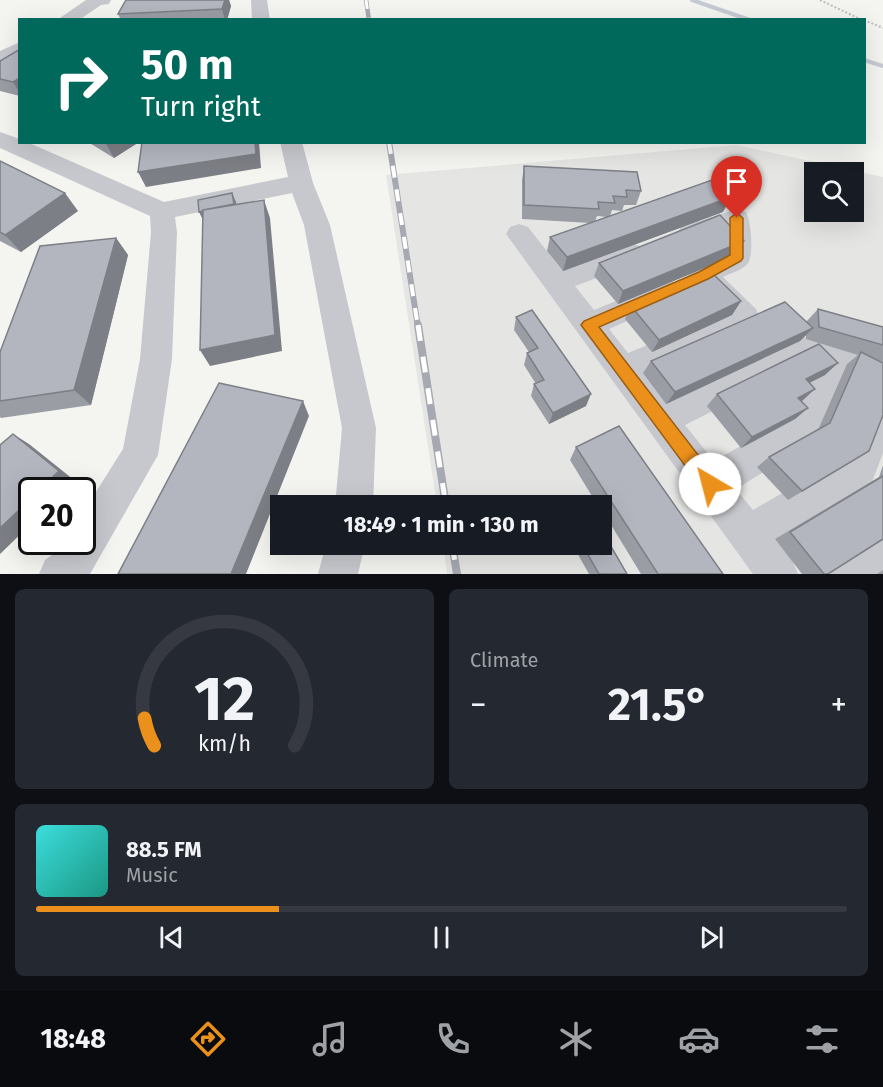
<!DOCTYPE html>
<html lang="en">
<head>
<meta charset="utf-8">
<style>
  body { margin:0; font-family:"Fira Sans",sans-serif; background:#242831; color:#f1f3f6; height:100vh; display:flex; flex-direction:column; font-size:22px; white-space:nowrap }
  * { box-sizing:border-box; margin:0 }
  p { font-size:20px; color:#9ea1a6 }
  .icon { flex:none; width:33px; height:33px; fill:none; stroke:currentColor; stroke-width:2; stroke-linecap:round; stroke-linejoin:round }
  .map { position:relative; height:574px; overflow:hidden }
  .details { display:flex; flex-direction:column; gap:15px; padding:15px; background:#0d0f14; flex:1 }
  .details>* { flex:none }
  .banner { position:absolute; left:18px; top:18px; width:848px; height:126px; border-radius:0px; box-shadow:0 6px 24px #0002; background:#00695c; color:#fff; overflow:hidden }
  .tools { position:absolute; left:804px; top:162px; display:grid; gap:12px }
  .tools a { display:grid; place-items:center; width:60px; height:60px; border-radius:0px; background:#171b24; box-shadow:0 6px 24px #0002; font-size:30px }
  .speed { position:absolute; left:18px; top:477px; display:flex; gap:12px; font-size:30px; font-weight:700; text-align:center }
  .speed>* { display:grid; place-content:center; width:78px; height:78px; border-radius:50%; background:#171b24; box-shadow:0 6px 24px #0002; line-height:1 }
  .speed .limit { border:3px solid #111; border-radius:9px; background:#fff; color:#111 }
  .pin { position:absolute; display:grid; place-items:center; width:51px; height:51px; color:#fff; margin:-62px -26px; border-radius:50% 50% 50% 0; rotate:-45deg; box-shadow:0 0 6px #0007 }
  .pin .icon { rotate:45deg }
  .me { position:absolute; width:66px; margin:-33px; rotate:323deg; stroke-linejoin:round; filter:drop-shadow(0 0 4px #0008) }
  .turn { display:flex; align-items:center; gap:21px; height:126px; padding:0 24px; font-size:27px }
  .turn .icon { width:78px; height:78px; stroke-width:2.5 }
  .turn b { display:block; font-size:42px; line-height:51px }
  .big { font-size:45px; font-weight:700; line-height:1.1 }
  .details .tile { flex:1; display:flex; flex-direction:column; justify-content:center; gap:9px; min-width:0; padding:0 21px; border-radius:9px; background:#242831 }
  .details .dial { align-items:center; gap:0 }
  .dial svg { height:156px; overflow:visible; fill:none; stroke:#363941; stroke-width:7; stroke-linecap:round; text-anchor:middle }
  .dial text { fill:#f1f3f6; stroke:none }
  .song { display:flex; align-items:center; gap:18px }
  .cover { width:72px; height:72px; border-radius:9px; background:linear-gradient(135deg,hsl(180 70% 55%),hsl(170 70% 35%)) }
  .played { height:6px; border-radius:3px; background:linear-gradient(90deg,#eb901b 30%,#363941 30%) }
  .keys { display:flex; justify-content:space-around; direction:ltr }
  .heat { display:flex; justify-content:space-between; align-items:center; font-size:33px; direction:ltr }
  .details .tiles { flex:1; display:grid; gap:15px; grid-template-columns:1fr 1fr }
  .tile:last-child { grid-column:span 2 }
  .trip { position:absolute; left:270px; top:495px; width:342px; height:60px; border-radius:0px; background:#171b24; box-shadow:0 6px 24px #0002; font-weight:700; line-height:60px; text-align:center }
  .menu { display:flex; height:96px; justify-content:space-around; align-items:center; background:#090b0e; color:#9ea1a6 }
  .menu .icon { width:42px; height:42px }
  .menu .current { color:#eb901b }
  .menu b { font-size:27px; color:#f1f3f6 }
  .map>svg:first-child { display:block }
</style>
</head>
<body>
<div class="map">
<svg width="883" height="574" viewBox="0 0 883 574">
  <rect width="100%" height="100%" fill="#f4f5f1"/>
  <path fill="#e5e6e4" fill-rule="evenodd" d="M737,145L883,177V574H447L443,545L602,544V506L437,505L386,175ZM814,172H854V212H814Z"/>
  <g fill="none" stroke-linecap="round" stroke-linejoin="round">
    <path stroke="#c6cad3" stroke-width="4" d="M692,0L750,20
      M864,60L883,66"/>
    <path stroke="#bebec2" stroke-width="2" stroke-dasharray="2 2" stroke-linecap="butt" d="M820,0L862,20
      M864,20L883,28"/>
    <path fill="#c7c8cd" fill-rule="evenodd" d="M86,0H111L109,4L101,5L79,20H57Z
      M251,0H267L270,20H252Z
      M20,42V56L0,65V51Z
      M0,132L20,139V142H27L164,202L288,177L280,142H302L313,183L330,225L376,428L373,506H335L342,428L304,225L292,193L175,217L177,232L172,359L158,455L90,574H39L45,560L60,549L65,542H82V514L123,449L140,359L151,232L150,216L0,148Z
      M737,209L746,212C751,220 754,255 748,263C743,270 731,273 723,277L756,309L760,318L756,327L646,375L666,401L805,337L883,357V385L844,374L815,440L736,489L753,510L846,456L871,397L883,393V453L872,482L776,539L792,560L798,574H753L506,234L510,227L519,224L528,227L561,269L633,244L643,247L647,254L643,261L575,286L594,310L667,280L677,283L681,291L677,299L609,329L628,353L723,314L697,284L693,283L689,275L693,267L723,253L724,232L690,244L681,241L677,234L681,227ZM807,364L816,366L791,418L714,461L685,425Z
      M883,533V574H830L836,560Z
      M326,544H365L358,574H318Z"/>
    <defs>
      <path id="rail-far2" d="M366,0L369,20"/>
      <path id="rail-far1" d="M389,142L418,327"/>
      <path id="rail" d="M418,325L446,506
        M452,544L457,574"/>
    </defs>
    <use href="#rail-far2" stroke="#a6a9b1" stroke-width="4.5"/>
    <use href="#rail-far1" stroke="#a6a9b1" stroke-width="6"/>
    <use href="#rail" stroke="#a6a9b1" stroke-width="8"/>
    <use href="#rail-far2" stroke="#fff" stroke-width="3" stroke-dasharray="9" stroke-linecap="butt"/>
    <use href="#rail-far1" stroke="#fff" stroke-width="4" stroke-dasharray="12" stroke-linecap="butt"/>
    <use href="#rail" stroke="#fff" stroke-width="5" stroke-dasharray="16" stroke-linecap="butt"/>
  </g>
  <path fill="#9a9da4" fill-rule="evenodd" d="M225,0H229L231,6L227,20H121L118,14Z
    M20,49V96L0,91V61Z
    M88,142H139L114,158Z
    M0,161L78,211L21,252L0,241Z
    M524,166L641,191L636,205H624L622,211L612,210L610,216L723,212L563,271L547,251L550,237L590,223L522,219V180ZM597,216L607,217L595,221Z
    M116,238L128,255L91,405L1,418L0,417V352Z
    M744,241L736,255L618,304L594,276L599,263Z
    M741,301L732,315L652,352L625,319L631,306Z
    M818,309L883,327V362L879,361L853,461L788,500L757,467L769,457L818,430L847,364L858,355L806,339V335L800,341L666,404L643,373L651,361L806,322Z
    M516,317L586,406L549,424L531,396L534,384H536L524,365L527,353L529,352L514,330Z
    M825,375L809,383L801,401L808,408L795,419L741,448L707,406L717,394Z
    M576,447L723,574H641L602,510V506H598L570,460Z
    M883,465V539L828,574H802L775,539L879,477Z
    M572,544H602L627,574H589Z
    M883,570V574H877Z"/>
  <path fill="#7d7f86" d="M225,0H229L231,6L227,20H225L222,9Z
    M20,78V93L13,82Z
    M105,142H139L114,158Z
    M255,142H259L261,168L146,187L138,172Z
    M65,193L78,211L21,252L5,235Z
    M232,193L236,202L238,214L204,222L199,212Z
    M731,197L723,212L563,271L567,257Z
    M264,200L270,218L282,351L210,366L200,350Z
    M116,238L128,255L91,405L74,390Z
    M744,241L736,255L618,304L623,291Z
    M741,301L732,315L652,352L659,340Z
    M813,328L800,341L666,404L675,392Z
    M838,363L825,375L793,391L806,379Z
    M815,389L802,401L785,409L798,398Z
    M591,394L586,406L549,424L553,413Z
    M303,401L309,416L246,574H231Z
    M808,408L795,419L741,448L752,437Z
    M13,434L29,444L74,480L64,490H39Z
    M32,498V523L0,554V528Z"/>
  <path fill="#b3b6bf" stroke="#7d7f86" stroke-width="1.5" d="M126,0H225L222,9L118,14Z
    M20,49V78L13,82L0,79V61Z
    M142,142H255L256,154L138,172Z
    M0,161L65,193L5,235L0,232Z
    M524,166L637,172L641,191L626,190L627,197L613,196L615,203L598,202L599,209L524,205Z
    M712,180L731,197L567,257L550,237Z
    M232,193L234,204L203,210V211L199,212L198,200Z
    M264,200L275,335L200,350L203,210Z
    M720,215L744,241L623,291L599,263Z
    M116,238L74,390L0,401V352L40,246Z
    M710,271L741,301L659,340L631,306Z
    M785,302L813,328L675,392L651,361Z
    M818,309L883,327V345L819,327Z
    M532,310L591,394L553,413L534,384L544,380L527,353L538,348L516,317Z
    M819,344L838,363L806,379L815,389L798,398L808,408L752,437L717,394Z
    M861,352L883,363V415L869,451L802,491L769,457L830,423Z
    M219,383L303,401L231,574H118Z
    M619,426L723,574H658L576,447Z
    M13,434L59,471L39,490H32V498L0,528V445Z
    M883,476V539L828,574H824L790,532Z
    M602,531L627,574H599L582,544H602Z"/>
  <path fill="#eb901b" stroke="#995e12" stroke-width="1.5" d="M737,213L743,218V258L741,261L708,279L599,327L716,478L718,484L716,490L710,493L703,490L581,325L584,321L699,272L730,255V218Z"/>
</svg>
<div class="tools">
<a><svg class="icon" aria-label="search" viewBox="0 0 24 24"><circle cx="10" cy="10" r="6"/><path d="M15 15l6 6"/></svg></a>
</div>
<div class="speed"><div class="limit">20</div></div>
<div class="pin" style="left:737px;top:218px;background:#d93025"><svg class="icon" aria-label="arrive" viewBox="0 0 24 24"><path d="M6 21V4h12l-3 4 3 4H6"/></svg></div>
<svg class="me" style="left:710px;top:484px" viewBox="-20 -20 40 40"><circle r="19" fill="#fff"/><path d="M0-13L10 11 0 6-10 11z" fill="#eb901b"/></svg>
<div class="trip">18:49 · 1 min · 130 m</div>
<div class="banner">
<div class="turn"><svg class="icon" aria-label="right" viewBox="0 0 24 24"><path d="M7 20v-9h11M14 6l5 5-5 5"/></svg><div><b>50 m</b>Turn right</div></div>
</div>
</div>
<section class="details">
<div class="tiles">
<div class="tile dial"><svg viewBox="0 0 100 80">
<path d="M14 69A42 42 0 1 1 86 69"/>
<path d="M14 69A42 42 0 0 1 9 55" stroke="#eb901b"/>
<text x="50" y="56" font-size="32" font-weight="700">12</text>
<text x="50" y="72" font-size="11">km/h</text>
</svg></div>
<div class="tile"><p>Climate</p>
<div class="heat"><a>−</a><b class="big">21.5°</b><a>+</a></div>
</div>
<div class="tile">
<div class="song"><i class="cover"></i><div><b>88.5 FM</b><p>Music</p></div></div>
<div class="played"></div>
<div class="keys"><svg class="icon" aria-label="previous" viewBox="0 0 24 24"><path d="M18 5L8 12l10 7zM5 5v14"/></svg><svg class="icon" aria-label="pause" viewBox="0 0 24 24"><path d="M8 5v14M16 5v14"/></svg><svg class="icon" aria-label="next" viewBox="0 0 24 24"><path d="M6 5l10 7-10 7zM19 5v14"/></svg></div>
</div>
</div>
</section>
<nav class="menu">
<b>18:48</b>
<svg class="icon current" aria-label="directions" viewBox="0 0 24 24"><path d="M12 3l9 9-9 9-9-9zM9 14v-3h6M13 9l2 2-2 2"/></svg>
<svg class="icon" aria-label="music" viewBox="0 0 24 24"><path d="M9 18V5l10-2v13"/><circle cx="6" cy="18" r="3"/><circle cx="16" cy="16" r="3"/></svg>
<svg class="icon" aria-label="phone" viewBox="0 0 24 24"><path d="M5 4h4l2 5-3 2q2 4 5 5l2-3 5 2v4C11 20 4 13 5 4z"/></svg>
<svg class="icon" aria-label="climate" viewBox="0 0 24 24"><path d="M12 3v18M4 7l16 10M4 17L20 7"/></svg>
<svg class="icon" aria-label="car" viewBox="0 0 24 24"><path d="M5 17H2v-5l4-1 3-4h7l3 4 3 1v5h-3M9 17h6M6 11h13"/><circle cx="7" cy="17" r="2"/><circle cx="17" cy="17" r="2"/></svg>
<svg class="icon" aria-label="filters" viewBox="0 0 24 24"><path d="M4 7h16M4 17h16"/><circle cx="9" cy="7" r="2"/><circle cx="15" cy="17" r="2"/></svg>
</nav>
</body>
</html>
